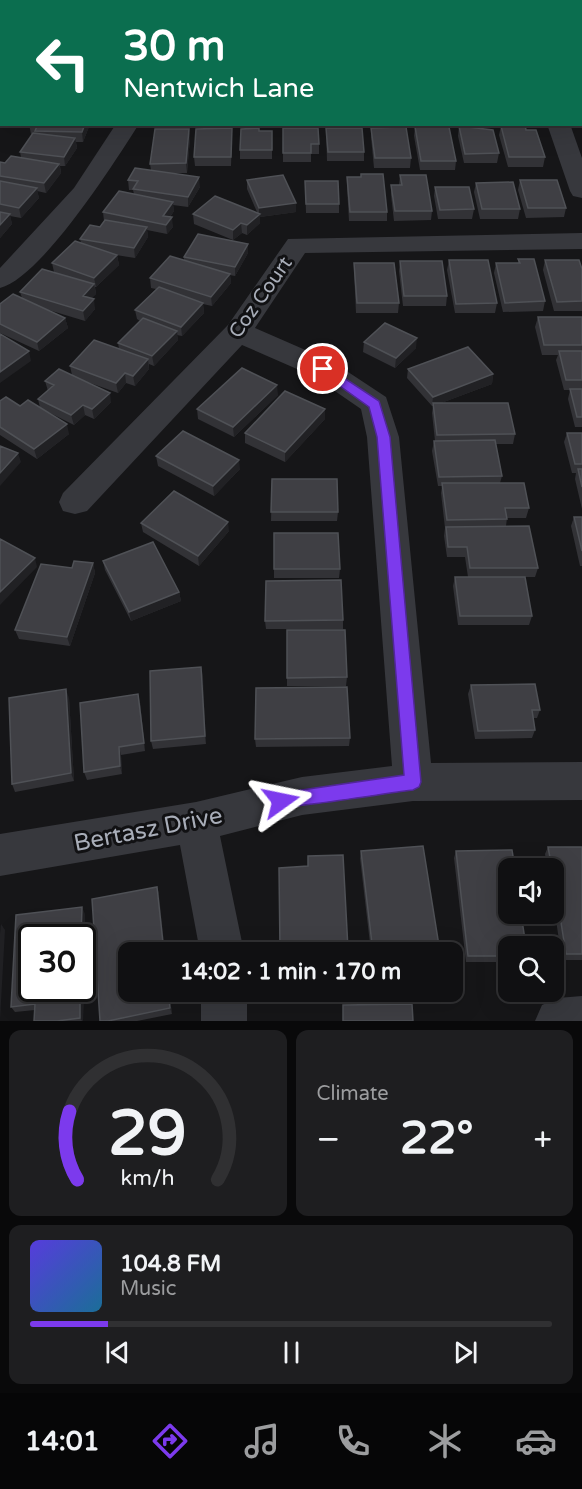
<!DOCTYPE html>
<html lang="en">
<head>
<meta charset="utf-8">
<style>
  body { margin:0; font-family:"Varela Round",sans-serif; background:#1e1e20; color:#f1f3f6; height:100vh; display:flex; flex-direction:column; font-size:22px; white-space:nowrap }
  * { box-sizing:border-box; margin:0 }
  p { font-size:20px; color:#9c9d9f }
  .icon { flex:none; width:33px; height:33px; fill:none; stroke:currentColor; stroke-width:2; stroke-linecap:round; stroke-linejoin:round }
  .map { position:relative; height:1021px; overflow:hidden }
  .panel { display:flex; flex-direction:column; gap:9px; padding:9px; background:#09090a; flex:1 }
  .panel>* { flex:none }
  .hud { position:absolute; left:0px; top:0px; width:582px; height:126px; box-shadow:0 6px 24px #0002,0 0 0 2px #303032; background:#0b6e4f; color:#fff; overflow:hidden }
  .controls { position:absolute; left:498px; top:858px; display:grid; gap:12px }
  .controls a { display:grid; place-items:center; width:66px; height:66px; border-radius:12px; background:#101012; box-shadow:0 6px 24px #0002,0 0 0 2px #303032; font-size:30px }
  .speed { position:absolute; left:18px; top:924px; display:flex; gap:12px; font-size:30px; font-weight:700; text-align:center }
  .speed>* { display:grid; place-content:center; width:78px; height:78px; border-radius:50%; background:#101012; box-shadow:0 6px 24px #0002,0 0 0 2px #303032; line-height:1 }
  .speed .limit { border:3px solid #111; border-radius:9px; background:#fff; color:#111 }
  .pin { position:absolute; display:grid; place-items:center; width:51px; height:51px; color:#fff; margin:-26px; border:3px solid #fff; border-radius:50%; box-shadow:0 2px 6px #0007 }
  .me { position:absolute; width:66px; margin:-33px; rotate:78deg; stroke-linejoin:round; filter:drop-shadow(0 0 4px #0008) }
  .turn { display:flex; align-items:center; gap:21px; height:126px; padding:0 24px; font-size:27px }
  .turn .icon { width:78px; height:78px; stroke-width:2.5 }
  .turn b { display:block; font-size:42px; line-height:51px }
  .big { font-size:45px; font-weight:700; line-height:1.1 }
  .panel .tile { flex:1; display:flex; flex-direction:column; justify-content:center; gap:9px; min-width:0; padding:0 21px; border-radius:12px; background:#1e1e20 }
  .panel .dial { align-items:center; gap:0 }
  .dial svg { height:156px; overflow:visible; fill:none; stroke:#303032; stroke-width:7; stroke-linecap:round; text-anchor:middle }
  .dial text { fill:#f1f3f6; stroke:none }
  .song { display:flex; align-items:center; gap:18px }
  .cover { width:72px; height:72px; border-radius:9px; background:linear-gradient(135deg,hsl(250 70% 55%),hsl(200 70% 35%)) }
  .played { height:6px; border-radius:3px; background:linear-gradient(90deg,#7c3aed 15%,#303032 15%) }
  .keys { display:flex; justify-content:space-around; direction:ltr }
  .heat { display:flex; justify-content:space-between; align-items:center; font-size:33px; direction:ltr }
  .panel .tiles { flex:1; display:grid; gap:9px; grid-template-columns:1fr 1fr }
  .tile:last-child { grid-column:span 2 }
  .trip { position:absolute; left:118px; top:942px; width:345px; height:60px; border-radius:12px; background:#101012; box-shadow:0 6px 24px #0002,0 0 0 2px #303032; font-weight:700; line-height:60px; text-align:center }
  .menu { display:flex; height:96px; justify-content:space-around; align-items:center; background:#060607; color:#9c9d9f }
  .menu .icon { width:42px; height:42px }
  .menu .active { color:#7c3aed }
  .menu b { font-size:27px; color:#f1f3f6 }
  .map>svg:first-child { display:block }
</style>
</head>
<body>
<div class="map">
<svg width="582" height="1021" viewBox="0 0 582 1021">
  <rect width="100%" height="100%" fill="#161618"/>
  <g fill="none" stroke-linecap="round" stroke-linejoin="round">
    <path fill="#37383d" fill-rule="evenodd" d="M116,124H139C114,163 42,277 0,288V268L74,188Z
      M547,124H570L582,158V198L573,196L570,191Z
      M582,233V249L305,253L255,328L333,362L386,397L399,437L431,763L582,762V800L413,801L302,815L220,836L244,952H200L180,845L0,876V834L196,802L302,777L392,766L367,437L361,409L313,376L242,345L87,511L75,514L63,511L59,502L63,493L228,325L288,239Z
      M201,992H247V1021H201Z
      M582,996V1021H535L542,1005L558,998Z"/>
  </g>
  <path fill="#323236" d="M158,0H187V1H158Z
    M192,0H221V2H192Z
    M226,0H255V2H226Z
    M260,0H289V2H260Z
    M294,0H323V2H294Z
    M347,0H378L377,2H347Z
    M381,0H411V2H381Z
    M449,0H479V2H450Z
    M496,0H510L509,1Z
    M520,0H546L545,2H528Z
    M551,0H582V82L580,78V2H551Z
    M29,124H90L83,142H76L77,148L65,166H60L61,173L46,193L37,191L39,198L21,218L10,216L12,224L0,238V162L5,163L21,157L20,152L33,134H31Z
    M459,126L499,153L497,163H464L458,136Z
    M501,126L526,130L545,157L543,167H508L499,135Z
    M415,127L456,161L455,170H420L414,136Z
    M283,128L319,144V154H311V162H283Z
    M326,128L364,152V161H327Z
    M371,128L411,158L410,168H374L371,137Z
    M189,129L190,138L187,173H168L200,187L188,207L173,205L174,211L170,217L173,227L167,234L147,230L148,237L135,258L116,255H117L119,265L96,287H95L96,294L91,298L95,309L85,321L42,308L65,318L68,328L39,351L0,333V304L22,298L20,292L54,272L52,263L81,243L80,239L100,227L104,221L103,212L134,194L133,190H129L128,180L151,170L150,164Z
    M259,131H272V159H240V150Z
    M232,138L231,166H195L194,157Z
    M400,175L432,211L431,220L394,221L391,195V185H399Z
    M347,177L387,212V221H349L347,187Z
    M247,180L296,212L260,217V223L247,235L242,233L233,240L194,224L193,214L257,212L247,189Z
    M520,180L566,208L564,217L526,218L518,190Z
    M305,181L339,204V213H306Z
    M476,183L520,209L518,219H480L474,192Z
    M435,187L474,209L472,219H438L434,196Z
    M248,244V253L235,276L230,275L231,283L212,306L203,304L204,313L182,336L177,335L178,340L154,366L149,364V369L135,386L126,383L118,393L79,379L111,402L94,419L85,415L74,425L46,411L69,434L37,459L0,435V401L20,406L40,408L38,399L48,391L45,381L72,375L70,366L119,349L118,343L140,321L137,319L135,310L156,289L151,288L150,278L184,260V257Z
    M518,259L545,301L543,311L503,312L494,273L496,263H518Z
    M449,260L497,303L495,313H455L447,270Z
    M545,260L582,269V311H554L543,270Z
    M400,261L447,296L446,306H403L399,271Z
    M354,263L399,303L398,313H356L354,272Z
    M538,317H582V427H575L568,399L570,390H564L556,360L558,355H542L535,327Z
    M364,342L416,348L395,368L363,352Z
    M408,369L493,374L492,384L441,403L515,434L513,444H496L502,476L500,483L529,508L526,518H507L506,526L538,568L535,577H514L532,616L529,625H458L453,586L455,577H468L465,557H447L444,536L445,528L441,493L442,486H438L432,451L434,441H435L432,413L433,406H432L407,378Z
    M278,395L234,437L198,419L197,409Z
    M325,419L285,462L245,443V433Z
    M567,433H582V509L575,479L576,473H572L564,442Z
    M156,456L240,469L214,496L158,466Z
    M272,479L338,512L337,521H271Z
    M574,517H582V566H580L571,526Z
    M141,523L229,531L199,566L143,532Z
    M274,533L340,569L339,578H274Z
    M103,561L179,592L181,601L131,621L105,570Z
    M93,563L95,573L70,646L19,639L15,630L72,568Z
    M343,620V629H266L265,621Z
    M287,630L347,677L346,686H287Z
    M201,667L206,744L153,749L151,741Z
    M471,685L540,710L537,718H533L535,730L532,738L475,739L468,694Z
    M69,698L74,781L15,792L12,784Z
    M140,702L145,751L121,755L122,774L87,780L84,772Z
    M350,738L349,746L256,747L255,739Z
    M548,847H582V960H562L554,907V868H547L545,854Z
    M361,851L440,952H371L360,858Z
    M456,851L508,946V962H466L454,858Z
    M308,856L348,949L347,952H280L279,868L308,866Z
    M157,887L159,894L129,992H169L172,1014L137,1021H100Z
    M85,914L83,1021H34L35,1010L15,1012L11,1007Z"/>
  <path fill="#212124" d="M128,0H152V2H125V1Z
    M85,124H90L83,142L82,132Z
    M189,129L190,138L187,173L186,163Z
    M75,138L77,148L65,166L64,157Z
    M59,164L61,173L46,193L44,183Z
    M199,177L200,187L188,207V197Z
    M37,188L39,198L21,218L19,208Z
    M173,202L174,211L164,225L163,216Z
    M296,203V212L260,217V223L247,235V225L259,215V208Z
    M10,214L12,224L0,238V225Z
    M172,217L173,227L167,234L166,225Z
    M241,223L242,233L233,240V230Z
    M147,227L148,237L135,258L134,248Z
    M248,244V253L235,276V267Z
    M117,255L119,265L96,287L94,278Z
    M230,274L231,283L212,306L211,297Z
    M94,284L96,294L85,306L83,296Z
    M94,299L95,309L85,321L83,311Z
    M203,303L204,313L182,336L181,327Z
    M65,318L68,328L39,351L37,342Z
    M177,331L178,340L154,366L152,356Z
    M417,338L416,348L395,368L396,358Z
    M29,351L31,361L0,383V372Z
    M148,359L149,369L135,386L133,376Z
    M125,373L126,383L118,393L116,383Z
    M493,374L492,384L433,406V403L432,406L433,397Z
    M277,385L278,395L234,437L233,427Z
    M110,393L111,402L94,419L92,409Z
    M83,405L85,415L74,425L71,415Z
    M325,409V419L285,462V452Z
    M67,424L69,434L37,459L34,449Z
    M18,453L21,462L0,486V473Z
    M239,460L240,469L214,496L213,486Z
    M228,522L229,531L199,566L198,556Z
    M35,558L37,567L0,605V592Z
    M93,563L95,573L70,646L67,637Z
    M179,592L181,601L131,621L129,612Z
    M201,667L203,675L206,744L205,736Z
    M66,689L69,698L74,781L71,773Z
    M138,694L140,702L145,751L144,743Z
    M119,747L121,755L122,774L120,766Z
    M157,887L159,894L165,952H164Z
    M82,907L85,914L83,1021H82L80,1018V988H82V938H81Z
    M1,924L5,930L0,1020V934Z
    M168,992H169L172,1014L170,1008Z"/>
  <path fill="#3f3f44" stroke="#4f5156" stroke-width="1.5" d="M79,0H110L117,1L77,2Z
    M556,0H582V7H580V2H557Z
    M580,11H582V24H580Z
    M580,27H582V41H580Z
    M580,44H582V60H580Z
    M38,124H85L82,132L35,131Z
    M525,125L526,130H536L545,157H509L501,126Z
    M459,126L493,130L499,153L465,154Z
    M406,127L411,158H375L371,128Z
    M415,127H449L456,161H421Z
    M232,128L231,157H194L196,129Z
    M259,128V131H272V150H240L241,129Z
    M283,128H318L319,144H311V153H283Z
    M326,128H362L364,152H328Z
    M155,129H189L186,163L150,164Z
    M33,133L75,138L64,157L20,152Z
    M11,156L59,164L44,183L0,176V162L5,163Z
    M135,168L199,177L188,197L133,189L138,181L128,180Z
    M361,174H383L387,212H350L347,177H361Z
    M283,175L296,203L259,208L247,180Z
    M400,175H426L432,211H395L391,185H402Z
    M520,180H557L566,208H528Z
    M0,181L37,188L19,208L0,204Z
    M305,181H338L339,204H306Z
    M513,182L520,209H482L476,183Z
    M435,187H469L474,209L440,210Z
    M119,191L173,202L163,216L172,217L166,225L103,212Z
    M215,196L260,214L247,225L241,223L233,230L193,214Z
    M0,212L10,214L0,225Z
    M105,220L147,227L134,248L80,239L90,225L100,227Z
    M198,234L248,244L235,267L184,257Z
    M75,241L117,255L94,278L52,263Z
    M170,256L230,274L211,297L150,278Z
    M518,259H534L545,301L505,303L496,263H520Z
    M449,260H488L497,303L456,304Z
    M545,260H579L582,269V301L557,302Z
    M400,261H442L447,296H404Z
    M354,263H394L399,303H357Z
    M42,269L94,284L83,296L94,299L83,311L20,292Z
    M159,287L203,303L181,327L135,310Z
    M13,294L65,318L37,342L0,324V304Z
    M538,317H582V345H544Z
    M143,318L177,331L152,356L118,343Z
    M385,323L417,338L396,358L364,342Z
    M0,334L29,351L0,372Z
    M94,340L148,359L133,376L125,373L116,383L70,366Z
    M468,347L493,374L433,397L408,369Z
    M559,351H582V380H566Z
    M242,368L277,385L233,427L197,409Z
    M59,369L110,393L92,409L83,405L71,415L38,399L54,385L45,381Z
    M570,389H582V417H577Z
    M285,391L325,409L285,452L245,433Z
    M6,397L20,406L28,400L67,424L34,449L0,427V401Z
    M433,403H508L515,434L437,435Z
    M183,431L239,460L213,486L156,456Z
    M567,433H582V464H575Z
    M495,440L502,476L439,477L434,441Z
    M0,446L18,453L0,473Z
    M578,469H582V487Z
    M272,479H337L338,512H271Z
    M442,483H524L529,508H505L507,519L447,520Z
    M174,491L228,522L198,556L141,523Z
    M574,517H582V551Z
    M529,526L538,568H470L467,547H448L446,527Z
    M274,533H338L340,569H274Z
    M0,539L35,558L0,592Z
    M153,542L179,592L129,612L103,561Z
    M74,561L93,563L67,637L15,630L41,564L72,568Z
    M455,577H525L532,616H460Z
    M341,580L343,620L265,621L266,581Z
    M287,630H345L347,677L287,678Z
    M201,667L205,736L151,741L150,671Z
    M535,684L540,710H532L535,730L478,731L471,685Z
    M347,687L350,738L255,739L256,688Z
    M66,689L71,773L12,784L9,698Z
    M138,694L144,743L119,747L120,766L84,772L80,703Z
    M423,846L440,952H373L361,851Z
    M548,847H582V954H566L554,878V868H552Z
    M512,850L515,868H508V914H521L526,946H508V956H468L456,851Z
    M343,855L348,949L280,950L279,868L308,866V856Z
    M157,887L164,952H129V992H168L170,1008L108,1021H100L92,899Z
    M82,907L81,938H32V988H80V1018L57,1021H34L35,1004L11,1007L16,915Z
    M412,1004L413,1021H343V1005Z"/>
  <path fill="#7c3aed" stroke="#51269a" stroke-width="1.5" d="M323,364L379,401L390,437L421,782L419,787L413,790C394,792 283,810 275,807L273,801L275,795L281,793L404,775L377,437L369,407L319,371V366Z"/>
  <g text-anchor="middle" stroke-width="6" stroke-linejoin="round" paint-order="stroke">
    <g font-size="20" fill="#a8adb8" stroke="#111113">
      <text transform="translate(260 297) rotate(-55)" y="7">Coz Court</text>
    </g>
    <g font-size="24" fill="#a8adb8" stroke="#111113">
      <text transform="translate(148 829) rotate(-11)" y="8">Bertasz Drive</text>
    </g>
  </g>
</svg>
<div class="controls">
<a><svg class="icon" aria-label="sound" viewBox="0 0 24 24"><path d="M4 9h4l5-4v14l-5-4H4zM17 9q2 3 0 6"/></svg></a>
<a><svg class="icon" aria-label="search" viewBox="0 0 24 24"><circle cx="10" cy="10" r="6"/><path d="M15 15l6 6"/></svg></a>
</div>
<div class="speed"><div class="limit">30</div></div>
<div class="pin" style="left:323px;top:369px;background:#d93025"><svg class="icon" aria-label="arrive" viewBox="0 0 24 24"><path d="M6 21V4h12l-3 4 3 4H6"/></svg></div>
<svg class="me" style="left:281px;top:801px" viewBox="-20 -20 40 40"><path d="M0-17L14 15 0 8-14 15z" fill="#7c3aed" stroke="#fff" stroke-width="4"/></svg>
<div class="trip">14:02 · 1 min · 170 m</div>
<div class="hud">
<div class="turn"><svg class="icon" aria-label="left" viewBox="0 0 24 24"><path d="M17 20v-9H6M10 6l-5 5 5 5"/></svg><div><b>30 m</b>Nentwich Lane</div></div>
</div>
</div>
<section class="panel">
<div class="tiles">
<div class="tile dial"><svg viewBox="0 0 100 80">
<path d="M14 69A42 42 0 1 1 86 69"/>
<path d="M14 69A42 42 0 0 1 10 34" stroke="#7c3aed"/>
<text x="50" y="56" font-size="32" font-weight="700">29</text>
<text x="50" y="72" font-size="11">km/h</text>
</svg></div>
<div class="tile"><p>Climate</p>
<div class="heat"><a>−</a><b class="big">22°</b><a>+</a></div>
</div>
<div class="tile">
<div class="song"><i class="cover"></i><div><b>104.8 FM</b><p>Music</p></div></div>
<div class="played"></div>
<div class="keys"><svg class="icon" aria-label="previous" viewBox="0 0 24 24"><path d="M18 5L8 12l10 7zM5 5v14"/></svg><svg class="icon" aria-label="pause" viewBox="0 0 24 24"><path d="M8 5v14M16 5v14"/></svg><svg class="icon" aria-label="next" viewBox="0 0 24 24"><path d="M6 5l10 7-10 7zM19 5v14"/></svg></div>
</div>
</div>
</section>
<nav class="menu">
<b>14:01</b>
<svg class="icon active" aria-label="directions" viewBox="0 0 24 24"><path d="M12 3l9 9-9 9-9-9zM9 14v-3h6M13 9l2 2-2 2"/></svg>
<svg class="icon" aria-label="music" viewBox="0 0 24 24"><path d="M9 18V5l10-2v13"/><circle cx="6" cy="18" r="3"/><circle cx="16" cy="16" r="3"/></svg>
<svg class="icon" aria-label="phone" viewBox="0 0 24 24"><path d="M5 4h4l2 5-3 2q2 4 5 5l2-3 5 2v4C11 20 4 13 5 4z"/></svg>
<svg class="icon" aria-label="climate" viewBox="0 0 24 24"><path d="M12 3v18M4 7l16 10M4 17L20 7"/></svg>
<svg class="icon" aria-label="car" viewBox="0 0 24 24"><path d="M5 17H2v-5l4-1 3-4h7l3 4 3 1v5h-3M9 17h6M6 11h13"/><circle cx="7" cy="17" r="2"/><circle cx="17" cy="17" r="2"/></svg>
</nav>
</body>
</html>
